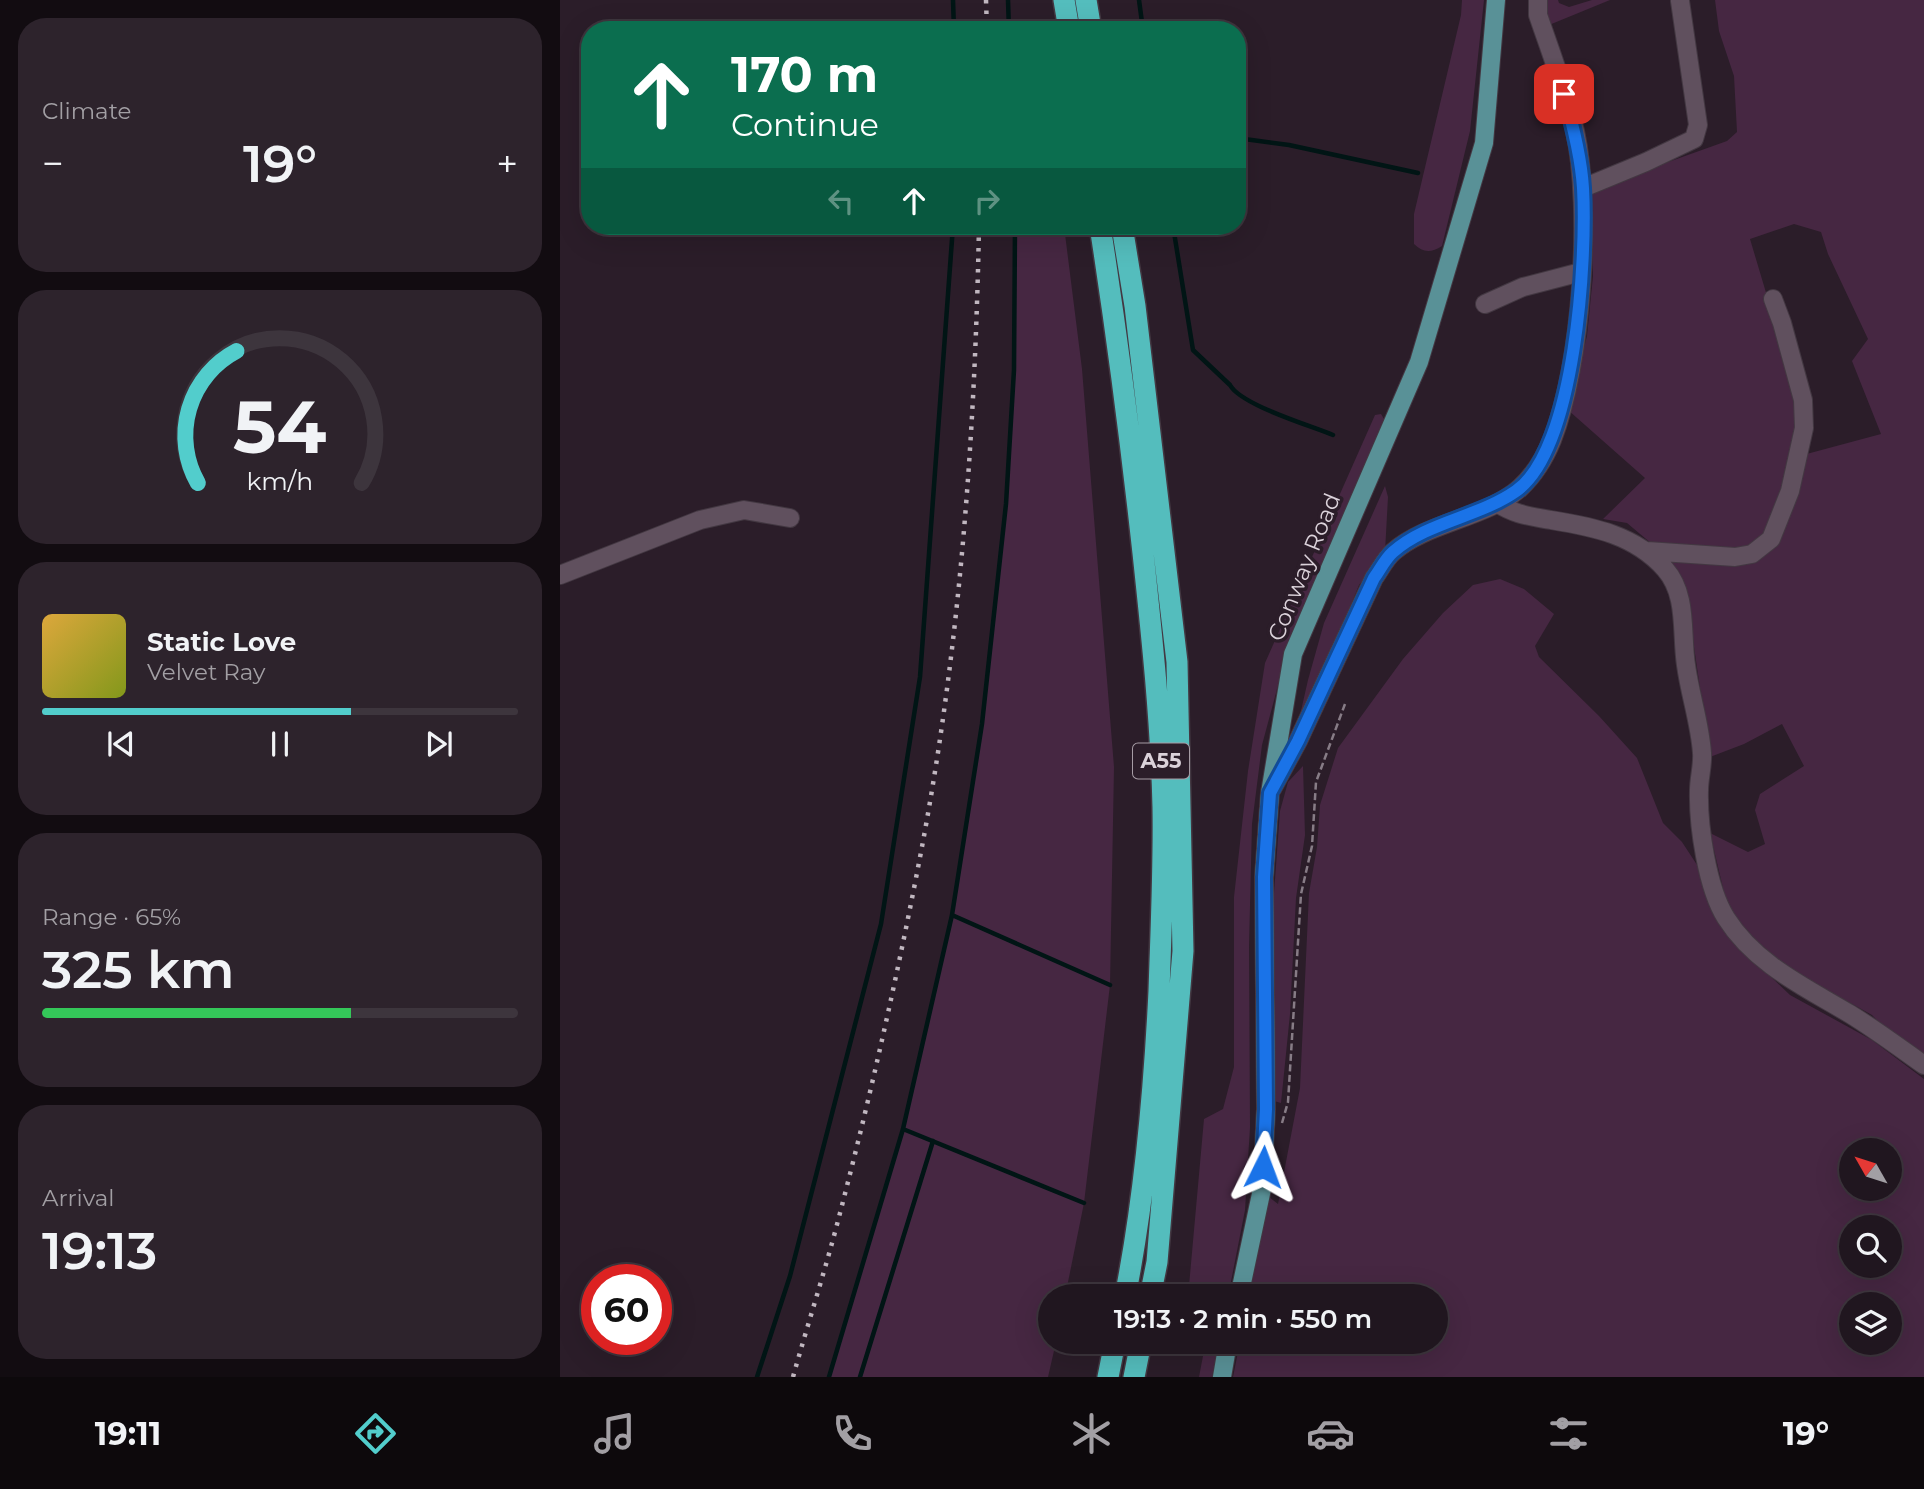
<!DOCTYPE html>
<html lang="en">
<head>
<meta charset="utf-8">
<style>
  body { margin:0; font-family:Montserrat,sans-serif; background:#2d232c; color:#f1f3f6; height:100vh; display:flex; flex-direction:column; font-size:26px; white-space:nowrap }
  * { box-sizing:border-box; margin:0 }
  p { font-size:23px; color:#a29fa4 }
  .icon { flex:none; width:38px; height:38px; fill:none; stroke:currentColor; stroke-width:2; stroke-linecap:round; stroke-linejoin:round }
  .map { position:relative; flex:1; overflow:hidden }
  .sheet { display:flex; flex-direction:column; gap:18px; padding:18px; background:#120c11; width:560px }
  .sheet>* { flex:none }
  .top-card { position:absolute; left:21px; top:21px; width:665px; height:214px; border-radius:28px; box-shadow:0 7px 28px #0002,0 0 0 2px #3d353d; background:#0b6e4f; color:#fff; overflow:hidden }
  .needle { width:46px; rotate:309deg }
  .tools { position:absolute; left:1279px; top:1138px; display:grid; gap:14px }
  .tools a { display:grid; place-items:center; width:63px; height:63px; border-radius:50%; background:#20161f; box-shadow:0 7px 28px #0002,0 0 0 2px #3d353d; font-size:35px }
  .speed { position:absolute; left:21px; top:1264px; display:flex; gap:14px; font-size:35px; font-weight:700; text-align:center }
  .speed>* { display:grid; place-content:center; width:91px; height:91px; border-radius:50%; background:#20161f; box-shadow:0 7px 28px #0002,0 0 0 2px #3d353d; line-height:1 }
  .speed .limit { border:10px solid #d22; background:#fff; color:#111 }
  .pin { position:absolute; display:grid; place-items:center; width:60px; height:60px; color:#fff; margin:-30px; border-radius:14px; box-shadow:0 4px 10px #0006 }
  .me { position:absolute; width:77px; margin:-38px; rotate:3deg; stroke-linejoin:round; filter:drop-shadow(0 0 5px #0008) }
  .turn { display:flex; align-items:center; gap:24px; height:147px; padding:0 35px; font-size:32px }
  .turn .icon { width:91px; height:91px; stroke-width:2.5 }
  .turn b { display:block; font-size:49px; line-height:60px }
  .lanes { display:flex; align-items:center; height:66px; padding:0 35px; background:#0003; justify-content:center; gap:35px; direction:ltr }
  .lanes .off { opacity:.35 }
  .big { font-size:52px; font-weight:600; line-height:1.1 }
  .sheet .widget { flex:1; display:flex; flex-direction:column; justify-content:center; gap:10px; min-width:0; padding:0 24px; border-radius:28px; background:#2d232c }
  .sheet .dial { align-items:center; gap:0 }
  .dial svg { height:182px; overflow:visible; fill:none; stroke:#3d353d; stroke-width:7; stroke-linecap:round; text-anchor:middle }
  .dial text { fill:#f1f3f6; stroke:none }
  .song { display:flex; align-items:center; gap:21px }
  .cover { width:84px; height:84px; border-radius:10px; background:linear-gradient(135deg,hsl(40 70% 55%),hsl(70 70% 35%)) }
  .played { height:7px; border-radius:4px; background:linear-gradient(90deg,#52cdcc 65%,#3d353d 65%) }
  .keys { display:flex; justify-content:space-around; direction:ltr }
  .heat { display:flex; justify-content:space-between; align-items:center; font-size:38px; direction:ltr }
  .charge { height:10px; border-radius:5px; background:linear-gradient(90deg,#34c759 65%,#3d353d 0) }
  .trip { position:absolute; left:478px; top:1284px; width:410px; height:70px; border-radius:35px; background:#20161f; box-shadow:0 7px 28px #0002,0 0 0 2px #3d353d; font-weight:600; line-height:70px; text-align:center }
  .tab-bar { display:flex; height:112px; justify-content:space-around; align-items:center; background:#0d090c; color:#a29fa4 }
  .tab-bar .icon { width:49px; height:49px }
  .tab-bar .current { color:#52cdcc }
  .tab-bar b { font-size:32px; color:#f1f3f6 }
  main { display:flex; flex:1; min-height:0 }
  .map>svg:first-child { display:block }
</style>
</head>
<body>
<main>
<section class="sheet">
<div class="widget"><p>Climate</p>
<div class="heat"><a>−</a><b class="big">19°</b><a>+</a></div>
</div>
<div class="widget dial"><svg viewBox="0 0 100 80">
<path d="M14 69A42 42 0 1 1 86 69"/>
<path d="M14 69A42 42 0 0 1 31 11" stroke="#52cdcc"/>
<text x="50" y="56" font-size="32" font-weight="700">54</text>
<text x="50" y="72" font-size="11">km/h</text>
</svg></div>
<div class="widget">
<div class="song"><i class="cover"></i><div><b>Static Love</b><p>Velvet Ray</p></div></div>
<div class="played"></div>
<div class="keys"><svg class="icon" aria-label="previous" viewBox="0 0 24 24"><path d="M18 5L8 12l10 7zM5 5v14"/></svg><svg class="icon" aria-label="pause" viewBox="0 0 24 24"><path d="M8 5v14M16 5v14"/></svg><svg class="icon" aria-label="next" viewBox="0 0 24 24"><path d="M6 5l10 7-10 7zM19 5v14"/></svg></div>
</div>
<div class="widget"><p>Range · 65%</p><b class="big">325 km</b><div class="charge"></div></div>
<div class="widget"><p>Arrival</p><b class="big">19:13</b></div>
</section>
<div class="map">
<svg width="1364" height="1377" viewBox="0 0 1364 1377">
  <rect width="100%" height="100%" fill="#2b1d29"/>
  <path fill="#462742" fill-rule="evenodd" d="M902,0H924L910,131L882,246C871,253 863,253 854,244V214L901,15Z
    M985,0H998L999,3L1009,7L1032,0H1050L989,25Z
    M1155,0H1364V1056L1330,1034L1312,1015L1229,969L1184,930L1167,905L1150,833L1188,852L1205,844L1195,810L1200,794L1244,766L1222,724L1184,744L1150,757L1132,633L1092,544L1067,523L1043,519L1085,478L1008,410L1027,336L1033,276L1030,190L1167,141L1177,132L1174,76L1159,31ZM1234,224L1261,232L1268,254L1308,339L1292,361L1321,434L1228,459L1236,429V393L1190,239Z
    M455,226H504L522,369L554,767L550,985L524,1203L505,1297H490V1342H496L488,1377H270L343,1129L392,915L422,724L446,504L454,370Z
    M821,414L824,419L727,652L702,745L692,824L689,946L690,1127L685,1210L668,1297H628L644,1119L663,1109L674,1067V897L688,771L705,663L815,415Z
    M825,486L828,497L825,552L799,585L755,693L738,724L748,680L764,623Z
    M940,579L964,589L994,614L975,646L979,657L1039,716L1077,758L1103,823L1122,842L1141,871L1178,945L1230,995L1312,1040L1364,1079V1377H673L680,1342H875V1297H688L709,1197L718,1204L740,1088L749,893L757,847L760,805L778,748L843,659L883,613L913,585ZM1292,1150H1330V1188H1292ZM1292,1227H1330V1265H1292ZM1292,1304H1330V1342H1292Z
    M743,766L745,835L736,898L730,1014L721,1103L714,1101L712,1005L714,893L720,811L728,782Z
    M629,1342H659L652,1377H639L643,1356Z"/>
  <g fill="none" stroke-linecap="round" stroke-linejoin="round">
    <path stroke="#011515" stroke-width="4.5" d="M393,0L394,30
      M448,0L449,30
      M579,0L583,30
      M677,138L729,145L858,173
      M613,226L633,350L670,385C681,405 749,425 773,435
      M392,915L550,985
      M343,1129L524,1203
      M197,1377L230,1276L321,924L360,677L393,226
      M269,1377L343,1129L392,915L422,724L446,504L454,370L455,226
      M300,1377L373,1141"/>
    <defs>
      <path id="minor" d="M1023,188L1086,162L1134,139L1138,125L1120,1
        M925,304L963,287L1021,272
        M937,503C955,515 970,516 991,520C1034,527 1075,535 1105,569C1128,595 1121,633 1126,665C1130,695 1140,723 1142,753C1143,765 1139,778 1139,790C1138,825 1147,888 1166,918C1195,964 1245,987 1290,1014C1316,1030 1340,1048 1364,1065
        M1087,551L1175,557L1192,554L1211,539L1230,491L1244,428L1243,400L1222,323L1213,299
        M0,575L140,520L184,510L230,518
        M712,789L738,741L814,578C820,570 825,559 833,552C867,522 927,518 960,488C974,475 985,457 992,440C1022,364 1032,210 1015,131C1006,92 991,53 978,15V0"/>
      <path id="major" d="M679,1297L702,1189L706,1109L704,877L710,793L733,654L859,362L924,143L936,0
        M662,1377L668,1342"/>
      <path id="highway" d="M504,0L509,30
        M526,0L531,30
        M540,226C557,335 571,444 583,553C592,637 601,722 603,807C604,868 601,929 599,991C594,1093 585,1196 565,1297
        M562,226L575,306L617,662L623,951L597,1262L590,1297
        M548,1377L555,1342
        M574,1377L581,1342"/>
    </defs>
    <use href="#minor" stroke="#433842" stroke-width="20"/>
    <use href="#major" stroke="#433842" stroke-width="20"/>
    <use href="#highway" stroke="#433842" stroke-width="24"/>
    <path stroke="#877c86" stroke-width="2.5" stroke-dasharray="7 3.5" stroke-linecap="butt" d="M722,1123L728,1102L741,894L752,846L756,782L785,704"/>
    <use href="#minor" stroke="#60505e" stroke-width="18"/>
    <use href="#major" stroke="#599197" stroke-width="18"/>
    <use href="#highway" stroke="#54bdbd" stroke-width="21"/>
    <path stroke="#c1b7c0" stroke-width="4.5" stroke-dasharray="3.5 7" stroke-linecap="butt" d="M426,0L427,30
      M233,1377C248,1323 266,1268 280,1213C311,1094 338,973 361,852C400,646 415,435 419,226"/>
  </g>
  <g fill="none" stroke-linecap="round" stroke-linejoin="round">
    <defs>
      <path id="route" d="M703,1167L706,1109L704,877L710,793L738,741L814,578C820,570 825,559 833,552C867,522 919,517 956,491C1016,449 1027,257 1023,188C1021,156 1013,125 1004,94"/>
    </defs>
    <use href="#route" stroke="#114b97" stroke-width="18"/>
    <use href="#route" stroke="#1a73e8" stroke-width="12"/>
  </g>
  <g text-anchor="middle" stroke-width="7" stroke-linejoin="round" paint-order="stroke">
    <rect fill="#2b1d29" stroke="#a69ca5" stroke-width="2" x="573" y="743.5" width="56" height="35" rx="5"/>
    <g font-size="21" font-weight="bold" fill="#dbd2da">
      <text x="601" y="768">A55</text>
    </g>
    <g font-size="23" fill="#dbd2da" stroke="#2b1d29">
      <text transform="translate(744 567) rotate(-68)" y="8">Conway Road</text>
    </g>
  </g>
</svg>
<div class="tools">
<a><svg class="needle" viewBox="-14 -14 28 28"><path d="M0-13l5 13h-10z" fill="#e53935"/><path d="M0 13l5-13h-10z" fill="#a29fa4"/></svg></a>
<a><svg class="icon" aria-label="search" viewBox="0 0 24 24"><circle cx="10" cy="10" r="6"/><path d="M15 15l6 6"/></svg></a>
<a><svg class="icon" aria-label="layers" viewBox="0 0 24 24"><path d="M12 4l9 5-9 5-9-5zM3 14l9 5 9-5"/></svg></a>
</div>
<div class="speed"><div class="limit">60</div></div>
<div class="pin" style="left:1004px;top:94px;background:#d93025"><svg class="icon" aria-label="arrive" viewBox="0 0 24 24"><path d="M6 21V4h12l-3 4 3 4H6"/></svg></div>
<svg class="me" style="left:703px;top:1167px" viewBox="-20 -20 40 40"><path d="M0-17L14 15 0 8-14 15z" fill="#1a73e8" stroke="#fff" stroke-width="4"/></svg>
<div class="trip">19:13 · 2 min · 550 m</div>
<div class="top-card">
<div class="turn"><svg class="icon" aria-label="ahead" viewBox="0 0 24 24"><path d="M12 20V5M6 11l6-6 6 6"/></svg><div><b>170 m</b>Continue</div></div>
<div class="lanes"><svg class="icon off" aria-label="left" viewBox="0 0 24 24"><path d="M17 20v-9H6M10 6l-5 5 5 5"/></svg><svg class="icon" aria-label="ahead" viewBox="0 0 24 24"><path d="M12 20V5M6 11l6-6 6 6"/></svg><svg class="icon off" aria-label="right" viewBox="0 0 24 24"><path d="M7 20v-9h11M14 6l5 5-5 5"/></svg></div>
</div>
</div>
</main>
<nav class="tab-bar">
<b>19:11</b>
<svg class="icon current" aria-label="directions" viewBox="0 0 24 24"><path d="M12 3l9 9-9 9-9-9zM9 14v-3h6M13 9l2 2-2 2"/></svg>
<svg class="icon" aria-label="music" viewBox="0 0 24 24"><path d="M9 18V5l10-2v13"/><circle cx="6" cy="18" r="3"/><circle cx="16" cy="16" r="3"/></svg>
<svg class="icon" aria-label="phone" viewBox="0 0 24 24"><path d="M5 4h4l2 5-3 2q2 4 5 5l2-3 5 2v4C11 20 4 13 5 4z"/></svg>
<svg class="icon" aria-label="climate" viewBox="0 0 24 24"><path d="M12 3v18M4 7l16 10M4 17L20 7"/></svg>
<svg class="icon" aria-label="car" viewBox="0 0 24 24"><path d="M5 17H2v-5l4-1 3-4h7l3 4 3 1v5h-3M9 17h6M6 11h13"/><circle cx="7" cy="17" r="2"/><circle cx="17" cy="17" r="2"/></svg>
<svg class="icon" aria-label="filters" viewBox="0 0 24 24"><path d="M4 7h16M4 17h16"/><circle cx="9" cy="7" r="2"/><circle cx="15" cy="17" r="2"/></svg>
<b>19°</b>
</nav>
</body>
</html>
